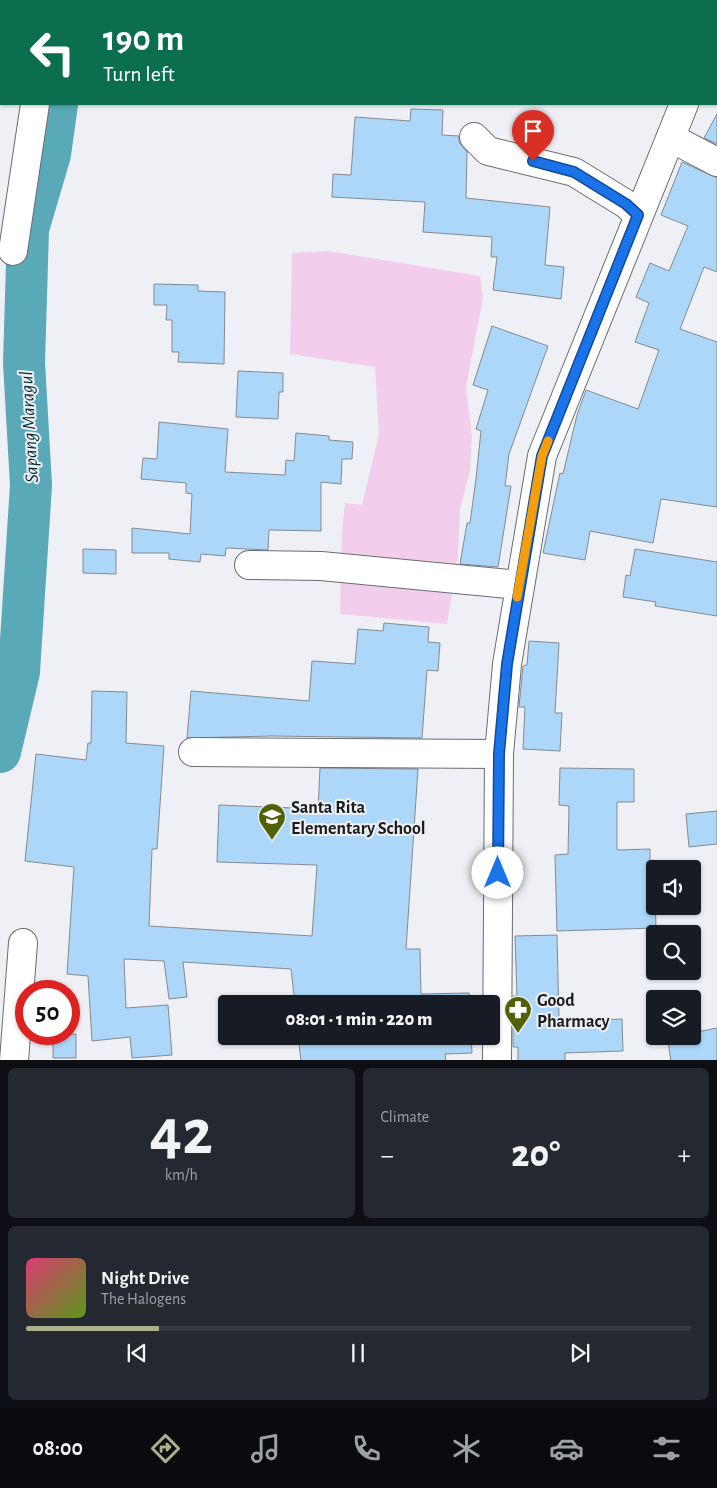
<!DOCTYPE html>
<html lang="en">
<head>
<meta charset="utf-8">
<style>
  body { margin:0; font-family:"Alegreya Sans",sans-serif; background:#242831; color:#f1f3f6; height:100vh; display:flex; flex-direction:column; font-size:19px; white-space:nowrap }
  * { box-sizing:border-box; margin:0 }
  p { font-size:16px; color:#9ea1a6 }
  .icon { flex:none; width:28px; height:28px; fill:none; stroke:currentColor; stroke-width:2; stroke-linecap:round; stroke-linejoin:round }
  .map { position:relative; height:1060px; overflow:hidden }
  .panel { display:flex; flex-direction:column; gap:8px; padding:8px; background:#0d0f14; flex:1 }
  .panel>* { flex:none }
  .banner { position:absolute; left:0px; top:0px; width:718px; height:105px; box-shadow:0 1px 4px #0004; background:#0b6e4f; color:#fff; overflow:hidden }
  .buttons { position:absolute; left:646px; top:860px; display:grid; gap:10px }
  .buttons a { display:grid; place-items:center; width:55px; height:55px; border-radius:5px; background:#171b24; box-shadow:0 1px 4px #0004; font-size:25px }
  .speed { position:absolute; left:15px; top:980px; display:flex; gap:10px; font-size:25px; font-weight:700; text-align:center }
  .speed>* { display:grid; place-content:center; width:65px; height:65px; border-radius:50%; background:#171b24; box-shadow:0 1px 4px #0004; line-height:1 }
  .speed .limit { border:8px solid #d22; background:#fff; color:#111 }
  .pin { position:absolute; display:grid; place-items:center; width:42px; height:42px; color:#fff; margin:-51px -21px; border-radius:50% 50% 50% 0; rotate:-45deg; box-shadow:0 0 5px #0007 }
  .pin .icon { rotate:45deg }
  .me { position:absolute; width:55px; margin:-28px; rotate:0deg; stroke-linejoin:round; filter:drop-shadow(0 0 4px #0008) }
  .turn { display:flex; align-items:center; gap:18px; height:105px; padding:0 20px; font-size:22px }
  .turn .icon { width:65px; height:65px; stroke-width:2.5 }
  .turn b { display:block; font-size:35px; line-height:42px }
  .big { font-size:38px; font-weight:800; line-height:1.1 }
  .panel .card { flex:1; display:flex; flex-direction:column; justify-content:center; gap:8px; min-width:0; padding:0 18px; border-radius:8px; background:#242831 }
  .panel .dial { align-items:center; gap:0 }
  .dial b { font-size:65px; line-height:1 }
  .song { display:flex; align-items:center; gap:15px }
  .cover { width:60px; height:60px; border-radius:8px; background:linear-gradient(135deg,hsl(340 70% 55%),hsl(90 70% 35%)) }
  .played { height:5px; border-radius:2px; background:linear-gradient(90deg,#a9b18a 20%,#363941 20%) }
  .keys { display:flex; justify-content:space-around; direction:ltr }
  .heat { display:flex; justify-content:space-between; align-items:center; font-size:28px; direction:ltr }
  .panel .tiles { flex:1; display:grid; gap:8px; grid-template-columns:1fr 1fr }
  .card:last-child { grid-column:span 2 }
  .trip { position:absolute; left:218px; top:995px; width:282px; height:50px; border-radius:5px; background:#171b24; box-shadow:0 1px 4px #0004; font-weight:800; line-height:50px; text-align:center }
  .dock { display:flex; height:80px; justify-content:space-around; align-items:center; background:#090b0e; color:#9ea1a6 }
  .dock .icon { width:35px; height:35px }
  .dock .selected { color:#a9b18a }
  .dock b { font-size:22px; color:#f1f3f6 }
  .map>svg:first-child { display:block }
</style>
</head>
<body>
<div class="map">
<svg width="717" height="1061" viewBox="0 0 717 1061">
  <rect width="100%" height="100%" fill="#eef0f6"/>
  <path fill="#f3ceec" d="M328,251L480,276L483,298L466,387L472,436L470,471L460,509L458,556L447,624L340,614L342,532L345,503L362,505L379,434L375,367L290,354L292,253Z"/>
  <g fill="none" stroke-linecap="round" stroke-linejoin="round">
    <path stroke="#59a9b8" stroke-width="42" d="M78,1V0
      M0,752L19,672L31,485L24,363L28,229L50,154L57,104"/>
  </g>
  <path fill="#acd7f8" stroke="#858a8f" d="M411,109L443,110L442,135L459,136V142L467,152L466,198L550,207L545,265L564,267L561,299L493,290L497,257H491L492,237L423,232L425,202L332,197L333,174L351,175L355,117L410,121Z
    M717,114V144L704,138Z
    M682,162L717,178V272L704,267L680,329L717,342V507L661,499L653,543L590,531L585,560L543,553L560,473L563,474L577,415L586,390L638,409L659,350L635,342L649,303L636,297L650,263L669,271L688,226L661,215Z
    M154,284L198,285V291L225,292L224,364L178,362L179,352H172V320H166L167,305H154Z
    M492,326L548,346L509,454L505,486H511L498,567L460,564L467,523H470L476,479L481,431L476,429L488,390L473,385Z
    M238,371L283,373V392H279L278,419L236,417Z
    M159,422L228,429L225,472L285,475L286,460L294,461L296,433L329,436V440L353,442L352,459H342L341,484L321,482V531L269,530L268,550L226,548L225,556L201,554L200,562L169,559V553H132V528L190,534L192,494L186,493V483L141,479L143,458L157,459Z
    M83,549L116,550V574L83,573Z
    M635,549L717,562V616L655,606L656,602L623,597L626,575L630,576Z
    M384,623L429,627L428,642L440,643L438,671L427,670L422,738L271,736L187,738L191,691L309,701L312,661L355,664L358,629L383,631Z
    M529,641L559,643L555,713H562L560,751L523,749L525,707H519L523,666L527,665Z
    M92,691L127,692L126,743L164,746L157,849H152L149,926L312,936L317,865L217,862L219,805L318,809L320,768L418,769L406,949H420L421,994L469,993L470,1004H295L291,969L183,962L187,997L169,999L164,961L124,959L126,1008L168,1005L172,1055L132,1058L130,1037L92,1041L88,976L67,974L74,867L25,861L36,754L86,760L88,743H91Z
    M560,768L634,769V802H617V850L650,849V861L654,860L656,928L557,931L555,855L568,854L569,806L559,805Z
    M717,811V844L689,847L686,814Z
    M557,935L559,1019H563V1022L622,1019L623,1051L565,1053V1061H518V1047H513V996H517L515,936Z
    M717,1028V1061H671L667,1036H692V1033Z
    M53,1034H76V1058H53Z
    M298,1036H471L472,1053L445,1054L446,1061H301Z"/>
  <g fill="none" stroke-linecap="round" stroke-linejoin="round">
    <defs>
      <path id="minor" d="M593,0V1
        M50,1L51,0
        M474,137L488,151L574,172L626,204L638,215
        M671,138L717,162
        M13,251L35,104
        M249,565L321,566L519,585
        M193,752L499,754
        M14,1061L23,943"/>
      <path id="major" d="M716,22L717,20
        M497,1061L499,754L507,664L542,456L684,104"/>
    </defs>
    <use href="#minor" stroke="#6a6c72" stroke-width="30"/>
    <use href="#major" stroke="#6a6c72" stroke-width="30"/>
    <use href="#minor" stroke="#fff" stroke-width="28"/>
    <use href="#major" stroke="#fff" stroke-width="28"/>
  </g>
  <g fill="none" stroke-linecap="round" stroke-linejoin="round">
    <defs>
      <path id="route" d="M498,873L499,754L507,664L542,456L638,215L626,204L574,172L533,161"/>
    </defs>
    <use href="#route" stroke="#114b97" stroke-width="12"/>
    <use href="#route" stroke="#1a73e8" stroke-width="9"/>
    <path stroke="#f59e0b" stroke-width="9" d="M517,597L542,456L548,441"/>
  </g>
  <defs>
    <symbol id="school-pin" viewBox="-11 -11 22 30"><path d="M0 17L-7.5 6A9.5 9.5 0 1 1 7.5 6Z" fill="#516105" stroke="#eef0f6"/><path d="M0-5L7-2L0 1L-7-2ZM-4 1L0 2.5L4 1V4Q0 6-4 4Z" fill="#fff"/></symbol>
    <symbol id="pharmacy-pin" viewBox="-11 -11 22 30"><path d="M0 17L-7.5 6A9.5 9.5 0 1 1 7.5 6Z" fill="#516105" stroke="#eef0f6"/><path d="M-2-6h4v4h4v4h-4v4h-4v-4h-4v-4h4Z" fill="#fff"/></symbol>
  </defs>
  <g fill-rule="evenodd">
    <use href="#school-pin" x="256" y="801" width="32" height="43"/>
    <use href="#pharmacy-pin" x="502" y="994" width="32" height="43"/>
  </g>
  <g text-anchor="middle" stroke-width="4" stroke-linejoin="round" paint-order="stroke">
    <g font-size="18" font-weight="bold" fill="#1b1c1e" stroke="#eef0f6" text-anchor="start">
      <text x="291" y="813">Santa Rita<tspan x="291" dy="21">Elementary School</tspan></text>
      <text x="537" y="1006">Good<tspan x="537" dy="21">Pharmacy</tspan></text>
    </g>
    <g font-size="19" font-style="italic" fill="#062f35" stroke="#eef0f6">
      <text transform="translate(28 427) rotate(-93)" y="7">Sapang Maragul</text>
    </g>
  </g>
</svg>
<div class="buttons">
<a><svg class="icon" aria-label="sound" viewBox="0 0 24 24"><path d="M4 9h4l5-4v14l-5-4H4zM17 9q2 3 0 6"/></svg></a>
<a><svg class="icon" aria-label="search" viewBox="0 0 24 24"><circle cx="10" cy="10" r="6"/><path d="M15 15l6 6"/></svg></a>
<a><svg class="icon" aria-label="layers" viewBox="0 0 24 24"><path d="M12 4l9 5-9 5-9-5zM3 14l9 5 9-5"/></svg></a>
</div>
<div class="speed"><div class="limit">50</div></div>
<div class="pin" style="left:533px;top:161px;background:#d93025"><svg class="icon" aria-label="arrive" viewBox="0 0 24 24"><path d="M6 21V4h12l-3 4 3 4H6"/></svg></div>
<svg class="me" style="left:498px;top:873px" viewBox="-20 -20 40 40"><circle r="19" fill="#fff"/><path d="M0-13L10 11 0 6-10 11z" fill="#1a73e8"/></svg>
<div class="trip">08:01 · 1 min · 220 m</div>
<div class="banner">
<div class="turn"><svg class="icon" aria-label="left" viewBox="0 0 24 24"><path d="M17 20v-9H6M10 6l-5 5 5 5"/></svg><div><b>190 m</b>Turn left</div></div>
</div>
</div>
<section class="panel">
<div class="tiles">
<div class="card dial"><b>42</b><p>km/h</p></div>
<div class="card"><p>Climate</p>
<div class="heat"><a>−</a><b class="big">20°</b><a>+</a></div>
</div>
<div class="card">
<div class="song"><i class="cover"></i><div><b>Night Drive</b><p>The Halogens</p></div></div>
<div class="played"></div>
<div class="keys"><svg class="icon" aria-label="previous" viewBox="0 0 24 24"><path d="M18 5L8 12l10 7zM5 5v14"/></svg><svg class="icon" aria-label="pause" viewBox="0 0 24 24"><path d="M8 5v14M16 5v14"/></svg><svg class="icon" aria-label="next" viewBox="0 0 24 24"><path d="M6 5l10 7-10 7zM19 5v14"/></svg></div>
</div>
</div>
</section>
<nav class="dock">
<b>08:00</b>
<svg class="icon selected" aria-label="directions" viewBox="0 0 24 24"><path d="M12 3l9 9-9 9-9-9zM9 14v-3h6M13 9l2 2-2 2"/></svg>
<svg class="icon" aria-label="music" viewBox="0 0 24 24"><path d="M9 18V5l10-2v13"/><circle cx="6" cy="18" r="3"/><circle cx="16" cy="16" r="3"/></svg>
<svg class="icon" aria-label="phone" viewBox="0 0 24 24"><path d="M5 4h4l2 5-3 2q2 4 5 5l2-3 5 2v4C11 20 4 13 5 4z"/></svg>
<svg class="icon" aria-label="climate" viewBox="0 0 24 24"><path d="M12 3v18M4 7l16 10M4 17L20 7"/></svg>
<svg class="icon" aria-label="car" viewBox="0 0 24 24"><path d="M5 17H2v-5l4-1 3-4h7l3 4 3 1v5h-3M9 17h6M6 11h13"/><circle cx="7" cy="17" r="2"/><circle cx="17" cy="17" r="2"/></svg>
<svg class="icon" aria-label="filters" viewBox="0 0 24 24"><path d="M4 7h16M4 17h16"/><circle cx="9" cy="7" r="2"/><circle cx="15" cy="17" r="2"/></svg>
</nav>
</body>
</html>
